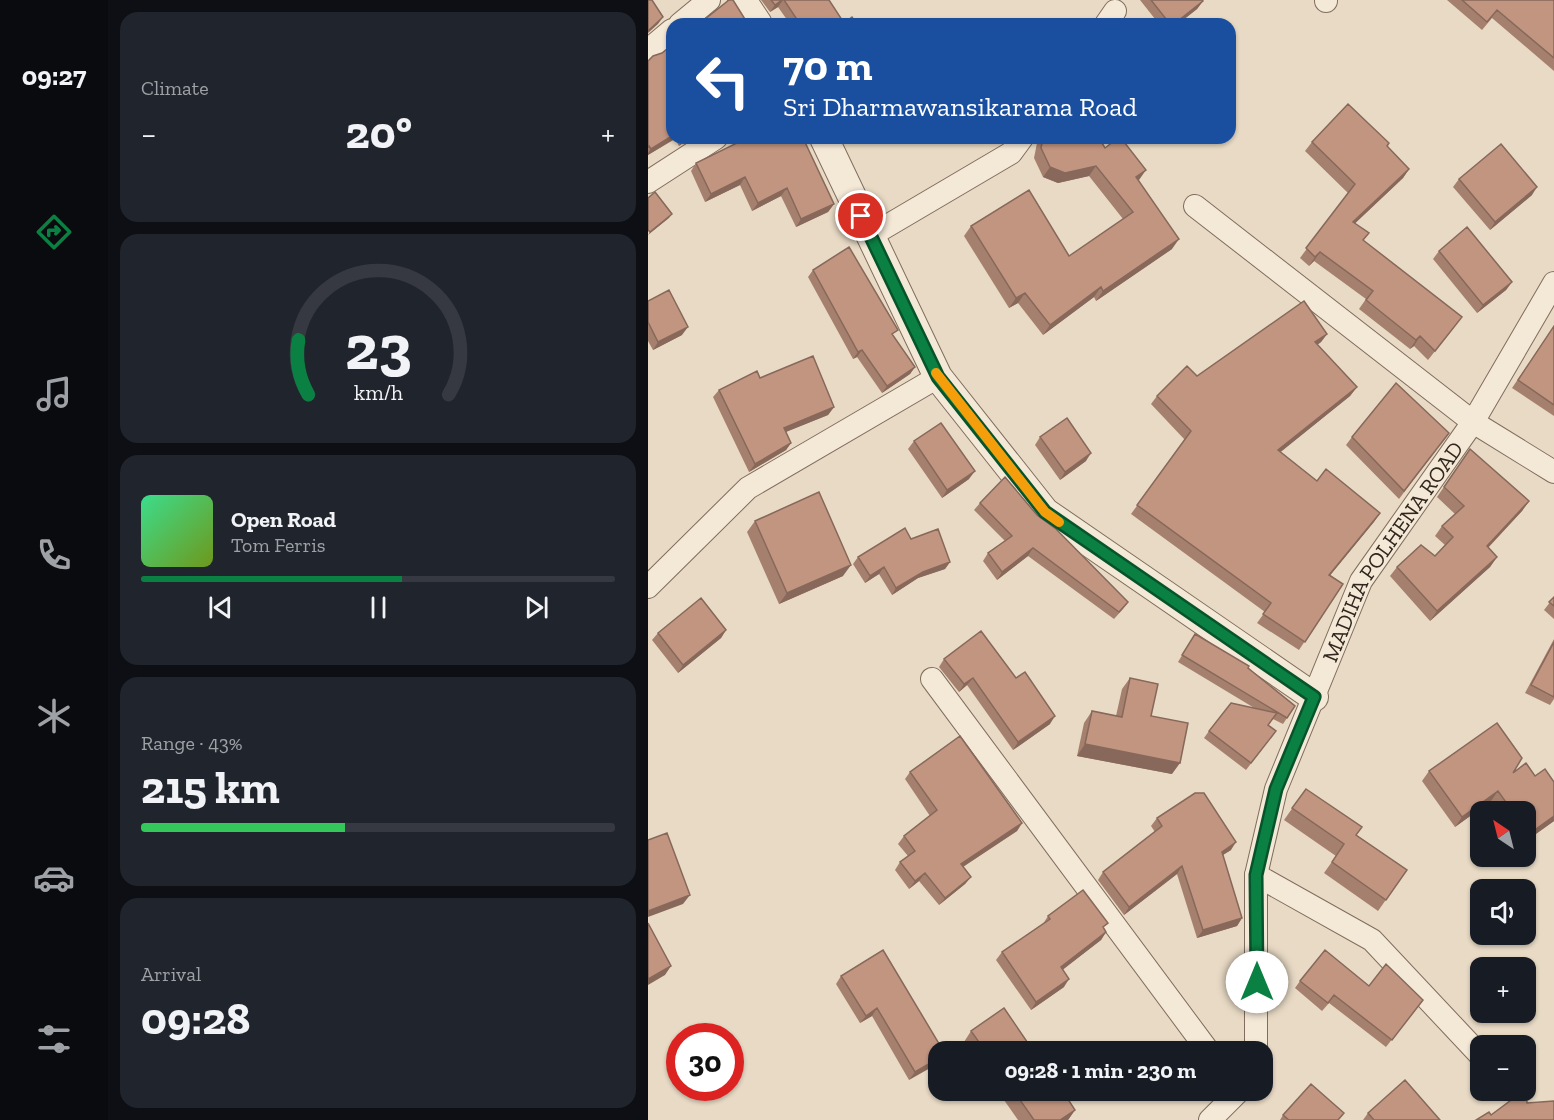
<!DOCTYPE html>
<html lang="en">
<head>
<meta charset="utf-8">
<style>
  body { margin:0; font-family:"Zilla Slab",serif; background:#20242c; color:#f1f3f6; height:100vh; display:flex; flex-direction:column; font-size:22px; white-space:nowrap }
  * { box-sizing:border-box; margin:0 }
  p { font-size:20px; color:#9ea1a6 }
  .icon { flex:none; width:33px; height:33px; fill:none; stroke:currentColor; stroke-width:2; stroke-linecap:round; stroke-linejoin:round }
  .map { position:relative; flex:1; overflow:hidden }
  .sheet { display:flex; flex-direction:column; gap:12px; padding:12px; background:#0d0f14; width:540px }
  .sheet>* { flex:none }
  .top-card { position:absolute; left:18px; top:18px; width:570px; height:126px; border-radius:18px; box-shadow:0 2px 4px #0004; background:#1a4fa0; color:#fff; overflow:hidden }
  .needle { width:39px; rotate:325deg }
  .buttons { position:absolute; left:822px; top:801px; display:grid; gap:12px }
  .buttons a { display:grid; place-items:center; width:66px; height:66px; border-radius:12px; background:#171b24; box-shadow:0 2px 4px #0004; font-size:30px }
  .speed { position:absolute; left:18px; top:1023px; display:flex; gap:12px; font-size:30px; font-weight:700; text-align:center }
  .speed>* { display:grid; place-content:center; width:78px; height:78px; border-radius:50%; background:#171b24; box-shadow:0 2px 4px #0004; line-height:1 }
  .speed .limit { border:9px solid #d22; background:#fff; color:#111 }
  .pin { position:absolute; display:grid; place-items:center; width:51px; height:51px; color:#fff; margin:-26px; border:3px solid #fff; border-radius:50%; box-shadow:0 2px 6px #0007 }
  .me { position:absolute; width:66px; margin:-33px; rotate:0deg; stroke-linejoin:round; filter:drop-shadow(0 0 4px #0008) }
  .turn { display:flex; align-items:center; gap:21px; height:126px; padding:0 18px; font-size:27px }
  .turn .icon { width:78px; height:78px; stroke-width:2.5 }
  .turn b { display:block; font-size:42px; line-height:51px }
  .big { font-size:45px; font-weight:800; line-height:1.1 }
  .sheet .widget { flex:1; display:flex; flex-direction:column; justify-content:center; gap:9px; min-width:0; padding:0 21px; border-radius:18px; background:#20242c }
  .sheet .dial { align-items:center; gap:0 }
  .dial svg { height:156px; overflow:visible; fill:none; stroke:#363941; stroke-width:7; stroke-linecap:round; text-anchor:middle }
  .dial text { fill:#f1f3f6; stroke:none }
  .song { display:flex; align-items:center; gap:18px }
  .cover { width:72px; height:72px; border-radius:9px; background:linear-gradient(135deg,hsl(150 70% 55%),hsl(80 70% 35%)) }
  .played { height:6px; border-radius:3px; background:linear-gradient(90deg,#0b8043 55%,#363941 55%) }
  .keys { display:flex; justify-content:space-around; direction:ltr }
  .heat { display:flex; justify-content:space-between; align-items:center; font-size:33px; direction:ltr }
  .charge { height:9px; border-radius:4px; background:linear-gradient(90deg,#34c759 43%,#363941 0) }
  .trip { position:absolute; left:280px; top:1041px; width:345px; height:60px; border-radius:18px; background:#171b24; box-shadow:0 2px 4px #0004; font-weight:800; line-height:60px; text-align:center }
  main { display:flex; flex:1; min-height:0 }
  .dock { display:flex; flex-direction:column; width:108px; justify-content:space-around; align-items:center; background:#090b0e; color:#9ea1a6 }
  .dock .icon { width:42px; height:42px }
  .dock .current { color:#0b8043 }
  .dock b { font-size:27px; color:#f1f3f6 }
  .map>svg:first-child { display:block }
</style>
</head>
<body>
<main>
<nav class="dock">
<b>09:27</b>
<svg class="icon current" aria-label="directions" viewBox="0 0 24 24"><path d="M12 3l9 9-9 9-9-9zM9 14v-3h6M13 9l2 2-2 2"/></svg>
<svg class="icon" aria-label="music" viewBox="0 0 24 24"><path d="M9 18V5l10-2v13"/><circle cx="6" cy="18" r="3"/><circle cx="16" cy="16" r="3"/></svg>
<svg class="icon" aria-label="phone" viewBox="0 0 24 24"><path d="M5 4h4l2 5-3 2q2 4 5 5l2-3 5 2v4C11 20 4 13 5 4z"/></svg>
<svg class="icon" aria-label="climate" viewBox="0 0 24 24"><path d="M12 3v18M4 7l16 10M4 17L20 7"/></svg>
<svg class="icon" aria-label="car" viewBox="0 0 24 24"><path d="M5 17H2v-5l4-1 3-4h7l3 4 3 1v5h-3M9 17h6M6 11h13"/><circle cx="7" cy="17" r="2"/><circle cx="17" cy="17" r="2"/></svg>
<svg class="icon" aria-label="filters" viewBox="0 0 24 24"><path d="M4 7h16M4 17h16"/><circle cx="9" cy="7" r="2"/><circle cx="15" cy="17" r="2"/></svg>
</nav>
<section class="sheet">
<div class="widget"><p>Climate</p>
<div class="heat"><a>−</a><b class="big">20°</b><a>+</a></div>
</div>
<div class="widget dial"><svg viewBox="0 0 100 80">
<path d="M14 69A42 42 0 1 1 86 69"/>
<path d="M14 69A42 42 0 0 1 9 41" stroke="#0b8043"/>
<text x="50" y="56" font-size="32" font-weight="700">23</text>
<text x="50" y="72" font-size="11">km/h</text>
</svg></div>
<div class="widget">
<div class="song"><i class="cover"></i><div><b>Open Road</b><p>Tom Ferris</p></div></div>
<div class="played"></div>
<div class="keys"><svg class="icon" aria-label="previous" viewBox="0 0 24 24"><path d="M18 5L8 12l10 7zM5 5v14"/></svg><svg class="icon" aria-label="pause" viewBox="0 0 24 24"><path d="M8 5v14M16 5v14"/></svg><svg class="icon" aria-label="next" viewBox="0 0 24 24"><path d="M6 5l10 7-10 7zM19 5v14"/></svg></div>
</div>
<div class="widget"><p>Range · 43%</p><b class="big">215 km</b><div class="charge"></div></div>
<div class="widget"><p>Arrival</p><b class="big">09:28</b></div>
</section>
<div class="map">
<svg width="906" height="1120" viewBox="0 0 906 1120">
  <rect width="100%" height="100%" fill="#e8dac5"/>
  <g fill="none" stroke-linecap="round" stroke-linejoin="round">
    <defs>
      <g id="minor">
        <path d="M678,1V0"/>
        <path d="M32,24L61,0"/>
        <path d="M458,24L467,11"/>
        <path d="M0,50L24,30"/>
        <path d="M0,182L68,138"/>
        <path d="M547,206L825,422L906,472"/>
        <path d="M222,236L363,153L374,138"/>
        <path d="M0,587L100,488L290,377"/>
        <path d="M284,679L561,1052"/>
        <path d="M608,875L724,940L832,1055"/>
        <path id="s1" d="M608,1052V875L628,789L713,581L825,422L906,283"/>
        <path d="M562,1120L592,1090"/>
      </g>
      <path id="tertiary" d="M94,0L110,24
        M176,138L290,377L397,512L666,697"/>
    </defs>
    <use href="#minor" stroke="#806d5d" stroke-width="24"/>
    <use href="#tertiary" stroke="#806d5d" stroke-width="30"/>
    <use href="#minor" stroke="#f4e8d7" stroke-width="22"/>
    <use href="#tertiary" stroke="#f4e8d7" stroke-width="28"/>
  </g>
  <path fill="#a6806e" d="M113,0H181L196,23L209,24H142L130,7L122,12Z
    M492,0H554L555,1L549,9L530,24H511Z
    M799,0H906V71L844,18L834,30Z
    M0,61L24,138H41L31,146L27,139L0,155Z
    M99,138L186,204L180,212L148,227L133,196L104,211L92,185L57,202L43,171L48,163Z
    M390,138H451L457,148L490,180L524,249L448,301L446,297L395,335L370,303L361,308L316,236L323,226L421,256L475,219L441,176L410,183L395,177L386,158Z
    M664,142L739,146L761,169L755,178L707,223L715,240L807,326L780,360L766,346L762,349L711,309L718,299L666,261L661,266L652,258L700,193L657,151Z
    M811,179L884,195L842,230L805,187Z
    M791,251L864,282L858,290L829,313L785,259Z
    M165,270L246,337L267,367L262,374L234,393L209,357L205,359L160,277Z
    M0,301L34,335L5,350L0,341Z
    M906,326V416L864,388Z
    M679,334L673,342L669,345L709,387L702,396L632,452L669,481L732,513L682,575L695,584L651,650L609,623L617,612L483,514L537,440L503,404L509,396L549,376Z
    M71,390L186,407L180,415L138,432L143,443L138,450L101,472L65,397Z
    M801,433L751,499L698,445L704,437Z
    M392,437L438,461L412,480L387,445Z
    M266,441L321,479L294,498L260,449Z
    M822,449L881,501L874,511L840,548L849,557L842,567L782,621L742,576L749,567L787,556L797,545L787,536L794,526L807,514L789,497Z
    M332,503L389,515L480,602L475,609L466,619L380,556L349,580L335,561L340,553L357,541L326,510Z
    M107,521L195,576L131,604L99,532Z
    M263,539L302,562L297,569L270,578L244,595L231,574L217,583L205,564L210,557Z
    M906,597V619L896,610Z
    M78,630L73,638L30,673L4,640L10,633Z
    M547,634L600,668L647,706L635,724L625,719L620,725L628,731L598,770L556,738L561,731L608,709L530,662Z
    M906,639V699L902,705L877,693Z
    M296,659L402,724L365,750L319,685L311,692L291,667Z
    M482,678L503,716L524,774L429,756L436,723L444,711L468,716L474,689Z
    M781,771L865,773L887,776L906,782V821L878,841V812H850L843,801L807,827L774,781Z
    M262,772L374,823L369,831L315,867L323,877L317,884L291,905L271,881L261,889L247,870L252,862L260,856L250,844L256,836L282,816L257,779Z
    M658,789L708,835L759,870L730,911L676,873L688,856L636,820Z
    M509,818L583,850L575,855L594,918L589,926L549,938L529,874L476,915L450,880L455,872L507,832L503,826Z
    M400,916L456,929L458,932L453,940L415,969L416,987L383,1010L348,960L354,952L395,924Z
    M193,976L296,1052L261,1080L224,1016L212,1023L188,984Z
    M652,981L721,986L775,1000L738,1047L681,1003L674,1011L647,988Z
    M323,1031L386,1052H322L316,1042Z
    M349,1090H414L427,1110L420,1120H370Z
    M720,1113L792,1120H715Z
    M635,1115L691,1120H632Z"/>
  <path fill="#87685a" d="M135,0L130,7L122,12L127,5Z
    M555,1L549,9L530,24H526Z
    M15,17L10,24L0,33V31Z
    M24,136V138H28L0,155V153L3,149Z
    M37,138H41L31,146L36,139Z
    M448,166L441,176L410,183L395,177L402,167Z
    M761,169L755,178L699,231L705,222Z
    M498,170L491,180L481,187L488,177Z
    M97,177L92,185L57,202L63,194Z
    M889,187L884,195L842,230L847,222Z
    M139,188L133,196L104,211L110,203Z
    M186,204L180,212L148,227L153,219Z
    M24,214L21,218L0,235L2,232Z
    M531,239L524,249L448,301L455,291Z
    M672,252L666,261L661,266L667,257Z
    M864,282L858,290L829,313L835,305Z
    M453,287L446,297L395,335L402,325Z
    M377,293L370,303L361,308L368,298Z
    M40,327L34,335L5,350L10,342Z
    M679,334L673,342L661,351L667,342Z
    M772,336L766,346L762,349L768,340Z
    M214,350L209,357L205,359L210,352Z
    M267,367L262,374L234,393L239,386Z
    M709,387L702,396L624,459L630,450Z
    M186,407L180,415L130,435L136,428Z
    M143,443L138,450L101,472L107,464Z
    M443,453L438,461L412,480L417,472Z
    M327,471L321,479L294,498L299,490Z
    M881,501L874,511L832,556L839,546Z
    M732,513L726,522L675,584L681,575Z
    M385,548L380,556L349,580L354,572Z
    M849,557L842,567L782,621L789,611Z
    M302,562L297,569L270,578L244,595L248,588L275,572Z
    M203,565L195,576L131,604L139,593Z
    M236,567L231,574L217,583L222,576Z
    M78,630L73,638L30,673L35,665Z
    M325,678L319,685L311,692L316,684Z
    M407,716L402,724L365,750L370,742Z
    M437,744L532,763L524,774L429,756Z
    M850,791L843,801L807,827L814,817Z
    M906,816V821L878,841V839L881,834Z
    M374,823L369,831L307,872L313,864Z
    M588,842L583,850L568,859L574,852Z
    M534,866L529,874L476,915L481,907Z
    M277,873L271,881L261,889L267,881Z
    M323,877L317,884L291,905L297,898Z
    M42,895L35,904L0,917V911Z
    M594,918L589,926L549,938L555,930Z
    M458,932L453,940L408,975L413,967Z
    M23,966L17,975L0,985V979Z
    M421,979L416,987L383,1010L388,1002Z
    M229,1008L224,1016L212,1023L218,1016Z
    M291,1058V1063L261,1080L267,1072Z
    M427,1110L420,1120H412Z"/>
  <path fill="#c19580" stroke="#87685a" stroke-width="1.5" d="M0,0H4L15,17L0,31Z
    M81,0H85L100,24H51Z
    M123,0H134L127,5Z
    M136,0H181L196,23L204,17L209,24H152Z
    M503,0H554L555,1L526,24H522Z
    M814,0H906V58L849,10L839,22Z
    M24,45V136L3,149L1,146L0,147V61L5,56L14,53Z
    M700,104L741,143L739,146L761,169L705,222L721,233L715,240L814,317L787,351L772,336L768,340L718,300L725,291L672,252L667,257L658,248L707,184L664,142Z
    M99,138H155L186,204L153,219L139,188L110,203L97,177L63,194L48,163Z
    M395,138H451L457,148L470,138H473L498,170L488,177L531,239L455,291L453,287L402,325L377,293L368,298L323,226L381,190L421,256L485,212L448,166L417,173L402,167L393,148Z
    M853,144L889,187L847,222L811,179Z
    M7,192L24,214L2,232L0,230V198Z
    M819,227L864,282L835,305L791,251Z
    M201,247L250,330L244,334L267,367L239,386L214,350L210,352L165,270Z
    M21,290L40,327L10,342L0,322V301Z
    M656,301L679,334L667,342L709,387L630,450L669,481L678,469L732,513L681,575L695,584L657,642L615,614L623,603L489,505L543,431L509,396L539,366L549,376Z
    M906,326V405L870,380Z
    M165,356L186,407L136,428L143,443L107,464L71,390L109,371L112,378Z
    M748,383L801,433L756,491L704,437Z
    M419,418L443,453L417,472L392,437Z
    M293,423L327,471L299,490L266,441Z
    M822,449L881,501L839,546L849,557L789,611L749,567L773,545L787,556L805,537L794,526L816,506L796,487Z
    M357,477L389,515L408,529L480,602L471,612L385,548L354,572L340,553L364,536L332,503Z
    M171,492L203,565L139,593L107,521Z
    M257,528L263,539L290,529L302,562L275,572L248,588L236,567L222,576L210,557Z
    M906,597V606L901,602Z
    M53,598L78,630L35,665L10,633Z
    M333,631L368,678L377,672L407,716L370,742L325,678L316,684L296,659Z
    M547,634L601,666L600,668L647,706L639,718L534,655Z
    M906,642V697L883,685Z
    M482,678L510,684L503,716L540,723L532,763L437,744L444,711L474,717Z
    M583,703L629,713L620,725L628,731L603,763L561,731Z
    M849,723L874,758L865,773L878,763L887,776L897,769L906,782V816L881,834L878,830V812H865L850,791L814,817L781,771Z
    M312,736L374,823L313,864L323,877L297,898L277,873L267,881L252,862L267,851L256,836L289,810L262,772Z
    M658,789L714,827L708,835L759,870L738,900L684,862L696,844L644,808Z
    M547,793H556L588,842L574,852L594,918L555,930L534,866L481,907L455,872L514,826L509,818Z
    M19,833L42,895L0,911V840Z
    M435,890L460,923L455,927L458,932L413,967L421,979L388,1002L354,952L402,919L400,916Z
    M0,923L23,966L0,979Z
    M235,950L296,1052H291V1058L267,1072L229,1008L218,1016L193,976Z
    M677,950L721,986L738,964L775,1000L744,1040L686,995L680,1003L652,981Z
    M356,1008L386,1052H338L323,1031Z
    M757,1080L792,1120H726L720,1113Z
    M663,1084L696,1113L690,1120H641L635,1115Z
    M878,1089L879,1103L906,1101V1120H828L841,1112L843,1115Z
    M365,1090H414L427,1110L412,1120H386Z"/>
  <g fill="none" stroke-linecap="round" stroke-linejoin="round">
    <defs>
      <path id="route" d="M213,216L290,377L397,512L666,697L628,789L608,875L609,982"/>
    </defs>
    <use href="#route" stroke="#07532c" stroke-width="15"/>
    <use href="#route" stroke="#0b8043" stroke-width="10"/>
    <path stroke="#f59e0b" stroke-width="10" d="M288,373L397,512L411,522"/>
  </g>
  <g text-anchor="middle" stroke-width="6" stroke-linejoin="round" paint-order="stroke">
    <g font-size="22" fill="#32271f" stroke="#f0e5d3">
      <text dy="8" stroke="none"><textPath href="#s1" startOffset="531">MADIHA POLHENA ROAD</textPath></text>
    </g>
  </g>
</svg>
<div class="buttons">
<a><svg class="needle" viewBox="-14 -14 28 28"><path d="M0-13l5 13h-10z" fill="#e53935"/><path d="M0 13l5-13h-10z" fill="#9ea1a6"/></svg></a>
<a><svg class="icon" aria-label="sound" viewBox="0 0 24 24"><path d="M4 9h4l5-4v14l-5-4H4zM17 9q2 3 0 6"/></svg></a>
<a>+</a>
<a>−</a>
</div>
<div class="speed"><div class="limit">30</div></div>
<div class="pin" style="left:213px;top:216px;background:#d93025"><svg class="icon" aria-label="arrive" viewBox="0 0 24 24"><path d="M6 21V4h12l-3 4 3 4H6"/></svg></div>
<svg class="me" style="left:609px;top:982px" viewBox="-20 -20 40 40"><circle r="19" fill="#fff"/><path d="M0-13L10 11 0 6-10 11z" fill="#0b8043"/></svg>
<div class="trip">09:28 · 1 min · 230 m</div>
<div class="top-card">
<div class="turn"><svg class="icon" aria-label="left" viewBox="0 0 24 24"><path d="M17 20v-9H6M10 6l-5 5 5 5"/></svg><div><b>70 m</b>Sri Dharmawansikarama Road</div></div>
</div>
</div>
</main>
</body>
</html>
